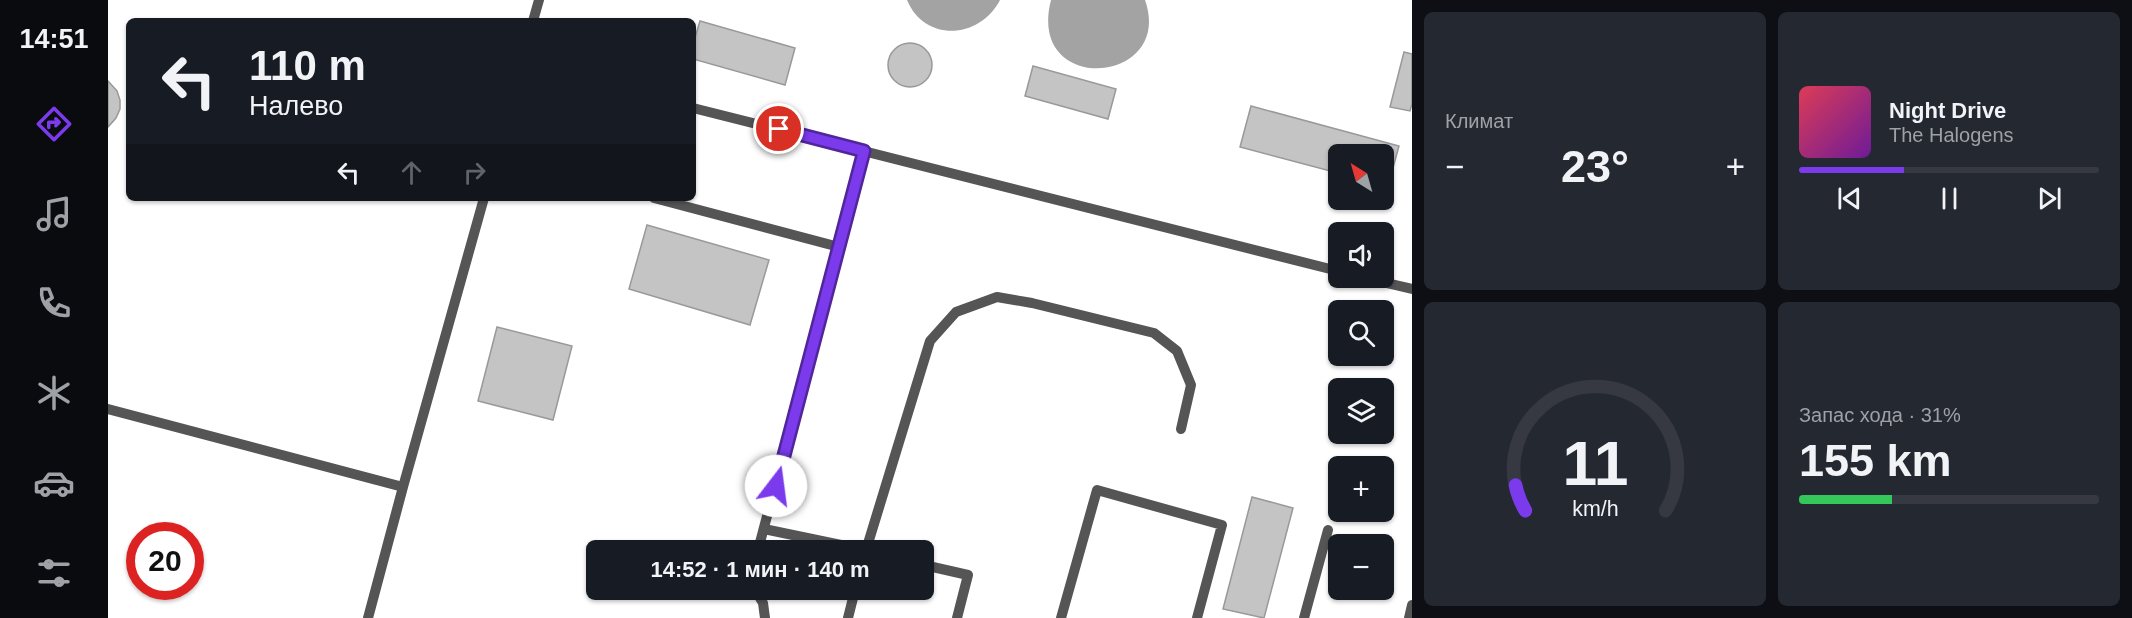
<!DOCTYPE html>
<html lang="ru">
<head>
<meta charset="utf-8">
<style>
  body { margin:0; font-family:Helvetica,sans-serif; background:#242831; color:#f1f3f6; height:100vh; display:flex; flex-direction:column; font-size:22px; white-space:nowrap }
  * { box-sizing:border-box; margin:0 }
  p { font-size:20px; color:#9ea1a6 }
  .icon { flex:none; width:33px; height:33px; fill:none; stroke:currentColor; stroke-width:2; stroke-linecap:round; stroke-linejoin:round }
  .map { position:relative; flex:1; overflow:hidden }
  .side { display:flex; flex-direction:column; gap:12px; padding:12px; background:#0d0f14; width:720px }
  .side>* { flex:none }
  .banner { position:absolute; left:18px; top:18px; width:570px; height:183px; border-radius:9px; box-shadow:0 2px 4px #0004; background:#171b24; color:#f1f3f6; overflow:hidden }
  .needle { width:39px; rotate:323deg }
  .tools { position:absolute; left:1220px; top:144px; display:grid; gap:12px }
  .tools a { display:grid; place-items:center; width:66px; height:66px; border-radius:9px; background:#171b24; box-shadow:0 2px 4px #0004; font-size:30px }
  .speed { position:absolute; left:18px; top:522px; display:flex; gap:12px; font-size:30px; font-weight:700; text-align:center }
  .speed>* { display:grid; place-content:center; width:78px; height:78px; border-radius:50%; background:#171b24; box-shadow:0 2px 4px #0004; line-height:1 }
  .speed .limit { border:9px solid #d22; background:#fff; color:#111 }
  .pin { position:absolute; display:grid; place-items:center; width:51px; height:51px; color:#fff; margin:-26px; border:3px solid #fff; border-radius:50%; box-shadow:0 2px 6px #0007 }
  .me { position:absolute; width:66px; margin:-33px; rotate:15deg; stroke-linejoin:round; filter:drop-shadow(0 0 4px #0008) }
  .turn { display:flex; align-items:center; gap:21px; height:126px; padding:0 24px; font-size:27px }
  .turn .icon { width:78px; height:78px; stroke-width:2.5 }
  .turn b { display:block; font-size:42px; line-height:51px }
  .lanes { display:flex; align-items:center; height:57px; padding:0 24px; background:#0003; justify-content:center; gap:30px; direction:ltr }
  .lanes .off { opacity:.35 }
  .big { font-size:45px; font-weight:600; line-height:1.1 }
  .side .card { flex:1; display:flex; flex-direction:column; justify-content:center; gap:9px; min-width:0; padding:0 21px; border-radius:9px; background:#242831 }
  .side .dial { align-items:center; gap:0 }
  .dial svg { height:156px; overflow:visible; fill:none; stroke:#363941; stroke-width:7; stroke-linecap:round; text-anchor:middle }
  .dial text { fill:#f1f3f6; stroke:none }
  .song { display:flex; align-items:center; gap:18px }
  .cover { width:72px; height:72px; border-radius:9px; background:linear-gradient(135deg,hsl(350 70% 55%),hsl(280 70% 35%)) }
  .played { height:6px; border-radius:3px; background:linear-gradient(90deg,#7c3aed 35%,#363941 35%) }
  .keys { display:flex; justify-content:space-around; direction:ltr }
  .heat { display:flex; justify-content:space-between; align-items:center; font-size:33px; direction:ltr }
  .charge { height:9px; border-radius:4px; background:linear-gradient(90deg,#34c759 31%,#363941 0) }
  .side .tiles { flex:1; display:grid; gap:12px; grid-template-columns:repeat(2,1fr) }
  .trip { position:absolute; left:478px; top:540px; width:348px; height:60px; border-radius:9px; background:#171b24; box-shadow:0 2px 4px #0004; font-weight:600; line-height:60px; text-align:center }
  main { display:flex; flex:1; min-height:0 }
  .tabs { display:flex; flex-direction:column; width:108px; justify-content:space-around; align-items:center; background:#090b0e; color:#9ea1a6 }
  .tabs .icon { width:42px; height:42px }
  .tabs .on { color:#7c3aed }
  .tabs b { font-size:27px; color:#f1f3f6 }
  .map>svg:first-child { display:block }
</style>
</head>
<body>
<main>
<nav class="tabs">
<b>14:51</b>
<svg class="icon on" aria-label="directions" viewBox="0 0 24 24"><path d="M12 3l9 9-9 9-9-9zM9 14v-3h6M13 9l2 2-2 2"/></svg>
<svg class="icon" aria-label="music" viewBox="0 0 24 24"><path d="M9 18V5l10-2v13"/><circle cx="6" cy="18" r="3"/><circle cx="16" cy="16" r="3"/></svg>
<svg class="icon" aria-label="phone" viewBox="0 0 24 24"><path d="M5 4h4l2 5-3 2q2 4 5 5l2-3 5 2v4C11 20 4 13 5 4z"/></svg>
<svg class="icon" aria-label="climate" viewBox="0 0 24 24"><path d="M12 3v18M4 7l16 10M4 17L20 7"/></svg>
<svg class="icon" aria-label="car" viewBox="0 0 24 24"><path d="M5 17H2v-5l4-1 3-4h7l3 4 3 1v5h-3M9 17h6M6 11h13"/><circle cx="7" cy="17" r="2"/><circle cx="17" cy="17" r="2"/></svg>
<svg class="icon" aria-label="filters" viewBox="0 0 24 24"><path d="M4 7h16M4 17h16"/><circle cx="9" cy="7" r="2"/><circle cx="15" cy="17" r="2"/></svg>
</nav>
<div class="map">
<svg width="1304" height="618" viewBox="0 0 1304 618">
  <rect width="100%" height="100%" fill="#fff"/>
  <path fill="#a3a3a3" d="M799,0H892C872,39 817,43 799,0Z
    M943,0H1037C1067,85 918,97 943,0Z"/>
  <path fill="#c4c4c4" stroke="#999" stroke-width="1.5" d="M592,21L687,48L677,85L585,59V44Z
    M780 65a22 22 0 1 1 44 0a22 22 0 1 1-44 0Z
    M1296,52L1304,54V104L1302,111L1282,107Z
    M925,66L1008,89L1000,119L917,96Z
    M0,81L9,91L12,100V109L8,118L0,127Z
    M1143,106L1291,146L1280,186L1275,185V154H1230V173L1132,147Z
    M539,225L661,260L642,325L521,289Z
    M389,327L464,346L445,420L370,401Z
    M1144,497L1185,508L1156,618L1115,609Z"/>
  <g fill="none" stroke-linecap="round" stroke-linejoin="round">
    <path stroke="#555" stroke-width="10" d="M425,21L431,0
      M585,108L1230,271
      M546,198L731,247
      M1257,278L1304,289
      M0,409L295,487L376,198
      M656,529L757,550
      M650,550L756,151
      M758,550L822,341L848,312L889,297L924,303L1046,333L1069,351L1083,385L1073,429
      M816,565L860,575L849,618
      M647,590L655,603L657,618
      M260,618L295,487
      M740,618L747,590
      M953,618L989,490L1114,525L1089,618
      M1196,618L1220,530
      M1301,618L1304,605"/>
  </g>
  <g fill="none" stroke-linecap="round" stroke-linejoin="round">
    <defs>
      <path id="route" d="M668,486L756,151L671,129"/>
    </defs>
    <use href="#route" stroke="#51269a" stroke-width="15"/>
    <use href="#route" stroke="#7c3aed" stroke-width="10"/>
  </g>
</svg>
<div class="tools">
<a><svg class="needle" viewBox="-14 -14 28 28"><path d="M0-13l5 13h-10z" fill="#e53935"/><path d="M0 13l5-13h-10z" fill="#9ea1a6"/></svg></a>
<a><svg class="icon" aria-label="sound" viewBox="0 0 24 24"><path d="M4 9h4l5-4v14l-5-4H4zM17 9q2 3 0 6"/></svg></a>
<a><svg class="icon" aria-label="search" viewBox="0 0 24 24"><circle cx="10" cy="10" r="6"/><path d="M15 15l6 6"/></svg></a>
<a><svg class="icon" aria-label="layers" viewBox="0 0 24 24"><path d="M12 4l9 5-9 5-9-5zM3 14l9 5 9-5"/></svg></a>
<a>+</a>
<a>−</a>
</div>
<div class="speed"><div class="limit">20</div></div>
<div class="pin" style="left:671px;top:129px;background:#d93025"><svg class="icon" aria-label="arrive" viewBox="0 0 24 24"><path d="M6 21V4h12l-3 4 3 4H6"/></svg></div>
<svg class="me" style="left:668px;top:486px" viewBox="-20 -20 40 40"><circle r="19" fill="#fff"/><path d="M0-13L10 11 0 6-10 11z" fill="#7c3aed"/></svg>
<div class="trip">14:52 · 1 мин · 140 m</div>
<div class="banner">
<div class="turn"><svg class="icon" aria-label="left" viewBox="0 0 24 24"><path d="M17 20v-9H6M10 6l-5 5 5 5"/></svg><div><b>110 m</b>Налево</div></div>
<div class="lanes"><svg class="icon" aria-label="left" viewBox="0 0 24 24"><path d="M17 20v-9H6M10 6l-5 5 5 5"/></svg><svg class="icon off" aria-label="ahead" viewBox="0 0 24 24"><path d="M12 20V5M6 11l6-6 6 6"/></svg><svg class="icon off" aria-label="right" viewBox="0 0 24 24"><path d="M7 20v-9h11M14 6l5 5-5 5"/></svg></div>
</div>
</div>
<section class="side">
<div class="tiles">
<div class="card"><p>Климат</p>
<div class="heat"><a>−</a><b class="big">23°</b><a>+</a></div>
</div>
<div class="card">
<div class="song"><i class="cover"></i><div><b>Night Drive</b><p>The Halogens</p></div></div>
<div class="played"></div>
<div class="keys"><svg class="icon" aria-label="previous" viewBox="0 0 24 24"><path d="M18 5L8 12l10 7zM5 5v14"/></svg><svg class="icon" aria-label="pause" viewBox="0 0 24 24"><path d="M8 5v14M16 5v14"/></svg><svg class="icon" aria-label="next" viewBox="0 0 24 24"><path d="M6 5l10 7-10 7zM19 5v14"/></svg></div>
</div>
<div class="card dial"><svg viewBox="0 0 100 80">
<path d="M14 69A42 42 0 1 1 86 69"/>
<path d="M14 69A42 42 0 0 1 9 56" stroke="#7c3aed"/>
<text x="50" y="56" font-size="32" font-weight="700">11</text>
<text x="50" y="72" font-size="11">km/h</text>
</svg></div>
<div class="card"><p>Запас хода · 31%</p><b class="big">155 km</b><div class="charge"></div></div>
</div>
</section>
</main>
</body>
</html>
